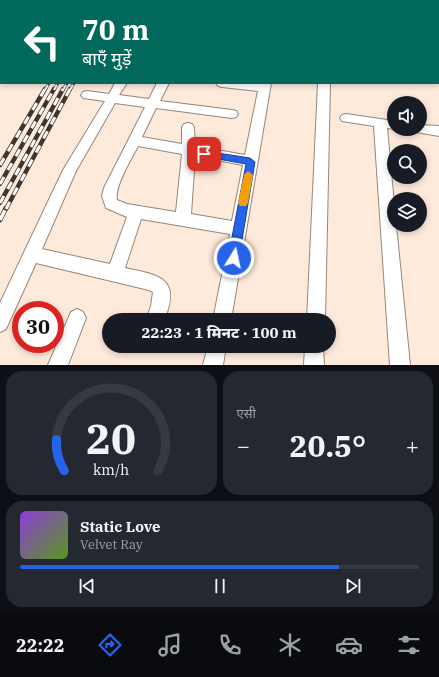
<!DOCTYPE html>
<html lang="hi">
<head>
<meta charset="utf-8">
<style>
  body { margin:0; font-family:"IBM Plex Serif","Noto Sans Devanagari",serif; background:#242831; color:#f1f3f6; height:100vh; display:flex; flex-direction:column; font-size:15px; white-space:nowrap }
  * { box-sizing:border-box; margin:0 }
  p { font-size:13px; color:#9ea1a6 }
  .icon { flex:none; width:22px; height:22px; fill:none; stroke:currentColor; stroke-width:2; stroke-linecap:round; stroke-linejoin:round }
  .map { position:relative; height:365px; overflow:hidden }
  .sheet { display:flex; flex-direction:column; gap:6px; padding:6px; background:#0d0f14; flex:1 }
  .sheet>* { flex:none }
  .banner { position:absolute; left:0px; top:0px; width:439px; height:84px; box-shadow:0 2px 6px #0003; background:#00695c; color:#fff; overflow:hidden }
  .buttons { position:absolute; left:387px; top:96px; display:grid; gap:8px }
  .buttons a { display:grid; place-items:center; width:40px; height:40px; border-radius:50%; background:#171b24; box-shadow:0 2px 6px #0003; font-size:20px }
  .speed { position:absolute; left:12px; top:301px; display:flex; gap:8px; font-size:20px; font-weight:700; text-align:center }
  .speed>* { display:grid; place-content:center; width:52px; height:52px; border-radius:50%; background:#171b24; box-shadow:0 2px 6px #0003; line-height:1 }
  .speed .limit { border:6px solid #d22; background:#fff; color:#111 }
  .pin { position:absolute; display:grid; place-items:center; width:34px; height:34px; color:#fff; margin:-17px; border-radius:8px; box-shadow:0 2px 6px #0006 }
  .me { position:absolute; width:44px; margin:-22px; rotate:10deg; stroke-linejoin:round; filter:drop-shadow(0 0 3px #0008) }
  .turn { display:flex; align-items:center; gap:14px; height:84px; padding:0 16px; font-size:18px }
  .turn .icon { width:52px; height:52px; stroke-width:2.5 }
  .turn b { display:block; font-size:28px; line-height:34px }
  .big { font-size:30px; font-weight:800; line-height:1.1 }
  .sheet .tile { flex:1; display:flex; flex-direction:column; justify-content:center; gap:6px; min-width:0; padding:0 14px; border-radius:16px; background:#242831 }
  .sheet .dial { align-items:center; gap:0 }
  .dial svg { height:104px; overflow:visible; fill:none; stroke:#363941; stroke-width:7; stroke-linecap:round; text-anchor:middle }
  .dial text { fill:#f1f3f6; stroke:none }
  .song { display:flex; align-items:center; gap:12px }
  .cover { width:48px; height:48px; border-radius:6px; background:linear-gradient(135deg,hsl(270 70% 55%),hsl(90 70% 35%)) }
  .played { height:4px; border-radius:2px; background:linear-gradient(90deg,#2563eb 80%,#363941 80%) }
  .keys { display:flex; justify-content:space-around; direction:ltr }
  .heat { display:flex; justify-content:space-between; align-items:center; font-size:22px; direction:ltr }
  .sheet .tiles { flex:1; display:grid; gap:6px; grid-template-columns:1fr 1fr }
  .tile:last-child { grid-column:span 2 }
  .trip { position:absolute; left:102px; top:313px; width:234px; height:40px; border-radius:20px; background:#171b24; box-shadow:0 2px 6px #0003; font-weight:800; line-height:40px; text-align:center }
  .menu { display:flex; height:64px; justify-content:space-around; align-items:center; background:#090b0e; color:#9ea1a6 }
  .menu .icon { width:28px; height:28px }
  .menu .active { color:#2563eb }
  .menu b { font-size:18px; color:#f1f3f6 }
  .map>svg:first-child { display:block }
</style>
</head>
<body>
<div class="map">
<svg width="439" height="365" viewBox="0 0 439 365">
  <rect width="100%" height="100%" fill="#feeadb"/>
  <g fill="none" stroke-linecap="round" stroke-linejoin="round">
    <defs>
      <path id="minor" d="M19,0H28L19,1Z
        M176,0H185L176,1Z
        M199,0H207V1H199Z
        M299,0H307V1H299Z
        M319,0H329V1H319Z
        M340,0H348V1H340Z
        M378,0H397V1H378Z
        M438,2H439V8H438Z
        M0,19H1L0,26Z
        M438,22H439V28H438Z
        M438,61H439V68H438Z
        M115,83H127L119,95L149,99L157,83H169L160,101L232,110L236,111L238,114L236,117L232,118L156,108L142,137L182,144V127L184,124L188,123L192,124L194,127L195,146L245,155L258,91L222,87L218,86L216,83H271L231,320H213L230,234L141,219L125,268C159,275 182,278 164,320H146L151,306L153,292L149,290L36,263L6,329L0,332V303L63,170L105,101L83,98L81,95L83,92L87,91L109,94ZM115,103L145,107L104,188L102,196L106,208L127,217L110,264L42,249L76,171ZM138,146L182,154L176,212L127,204L117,200C114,187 132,158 138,146ZM195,156L243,165L232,221L191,214Z
        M318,83H330L325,320H307Z
        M346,114L394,121V129H395L387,128L394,204V225H396L410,365H390L374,126L342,121L340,118L342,115Z
        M420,125L439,126V136L416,132L414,129H420Z
        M77,309L83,312L86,318L68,365H48L71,312Z
        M208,346H226L223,365H203Z
        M305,346H323L324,365H304Z"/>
    </defs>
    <use href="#minor" stroke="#988679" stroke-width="2"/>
    <use href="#minor" fill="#fff" fill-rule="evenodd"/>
    <defs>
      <path id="rail-far2" d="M45,90L49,83
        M54,90L58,83
        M63,90L67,83
        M70,90L74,83"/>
      <path id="rail-far1" d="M0,165L45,89
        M0,184L54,89
        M0,203L63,89
        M6,209L70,89"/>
      <path id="rail" d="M0,220L6,208"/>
    </defs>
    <use href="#rail-far2" stroke="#3f3630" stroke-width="3"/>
    <use href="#rail-far1" stroke="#3f3630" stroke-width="4.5"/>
    <use href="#rail" stroke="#3f3630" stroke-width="5"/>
    <use href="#rail-far2" stroke="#fff" stroke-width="2" stroke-dasharray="6" stroke-linecap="butt"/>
    <use href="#rail-far1" stroke="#fff" stroke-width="3" stroke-dasharray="8" stroke-linecap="butt"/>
    <use href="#rail" stroke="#fff" stroke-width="3.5" stroke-dasharray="11" stroke-linecap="butt"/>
  </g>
  <path fill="#2563eb" stroke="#184099" d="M204,151L250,158L255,162L239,258L237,262L234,263L230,262L228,258L246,164L201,156L200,154Z"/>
  <path fill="#f59e0b" d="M248,171L253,175L248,203L246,206H240L238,203L244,175Z"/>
</svg>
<div class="buttons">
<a><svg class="icon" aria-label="sound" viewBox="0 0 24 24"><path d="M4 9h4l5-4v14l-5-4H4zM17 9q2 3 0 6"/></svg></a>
<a><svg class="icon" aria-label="search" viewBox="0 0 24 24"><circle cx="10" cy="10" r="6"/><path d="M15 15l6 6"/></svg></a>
<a><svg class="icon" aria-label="layers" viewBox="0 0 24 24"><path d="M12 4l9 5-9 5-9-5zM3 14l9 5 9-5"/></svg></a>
</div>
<div class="speed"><div class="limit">30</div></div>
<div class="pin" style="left:204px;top:154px;background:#d93025"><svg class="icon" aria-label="arrive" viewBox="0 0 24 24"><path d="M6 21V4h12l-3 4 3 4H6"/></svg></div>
<svg class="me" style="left:234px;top:258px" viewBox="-20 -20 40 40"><circle r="17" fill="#2563eb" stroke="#fff" stroke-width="3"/><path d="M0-11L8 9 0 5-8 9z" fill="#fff"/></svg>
<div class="trip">22:23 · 1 मिनट · 100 m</div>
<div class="banner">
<div class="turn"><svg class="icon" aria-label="left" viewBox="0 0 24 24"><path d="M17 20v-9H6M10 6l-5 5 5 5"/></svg><div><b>70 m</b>बाएँ मुड़ें</div></div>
</div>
</div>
<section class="sheet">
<div class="tiles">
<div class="tile dial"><svg viewBox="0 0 100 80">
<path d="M14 69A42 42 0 1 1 86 69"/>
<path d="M14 69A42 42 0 0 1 8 45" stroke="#2563eb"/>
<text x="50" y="56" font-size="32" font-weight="700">20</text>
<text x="50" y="72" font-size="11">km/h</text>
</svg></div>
<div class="tile"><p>एसी</p>
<div class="heat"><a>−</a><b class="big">20.5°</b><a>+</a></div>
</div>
<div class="tile">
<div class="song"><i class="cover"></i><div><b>Static Love</b><p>Velvet Ray</p></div></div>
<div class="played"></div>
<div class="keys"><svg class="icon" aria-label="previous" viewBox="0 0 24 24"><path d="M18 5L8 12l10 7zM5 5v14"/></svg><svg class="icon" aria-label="pause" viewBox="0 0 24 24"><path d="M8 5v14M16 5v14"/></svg><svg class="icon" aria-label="next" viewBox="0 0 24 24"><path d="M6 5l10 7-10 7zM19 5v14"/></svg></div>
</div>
</div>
</section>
<nav class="menu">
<b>22:22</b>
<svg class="icon active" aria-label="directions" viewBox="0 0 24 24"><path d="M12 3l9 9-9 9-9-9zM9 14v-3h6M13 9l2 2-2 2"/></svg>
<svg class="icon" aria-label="music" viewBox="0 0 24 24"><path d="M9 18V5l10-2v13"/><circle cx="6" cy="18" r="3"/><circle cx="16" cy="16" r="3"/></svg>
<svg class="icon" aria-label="phone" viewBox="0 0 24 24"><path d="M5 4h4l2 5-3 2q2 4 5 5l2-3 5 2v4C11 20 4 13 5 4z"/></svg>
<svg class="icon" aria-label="climate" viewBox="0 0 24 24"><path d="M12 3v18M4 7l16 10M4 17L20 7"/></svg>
<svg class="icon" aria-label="car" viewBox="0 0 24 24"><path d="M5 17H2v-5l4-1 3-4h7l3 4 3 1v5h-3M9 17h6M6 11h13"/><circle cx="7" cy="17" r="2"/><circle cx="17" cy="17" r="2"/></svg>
<svg class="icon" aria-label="filters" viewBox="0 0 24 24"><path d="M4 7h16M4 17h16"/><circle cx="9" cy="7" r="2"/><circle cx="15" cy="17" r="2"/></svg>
</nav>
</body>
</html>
